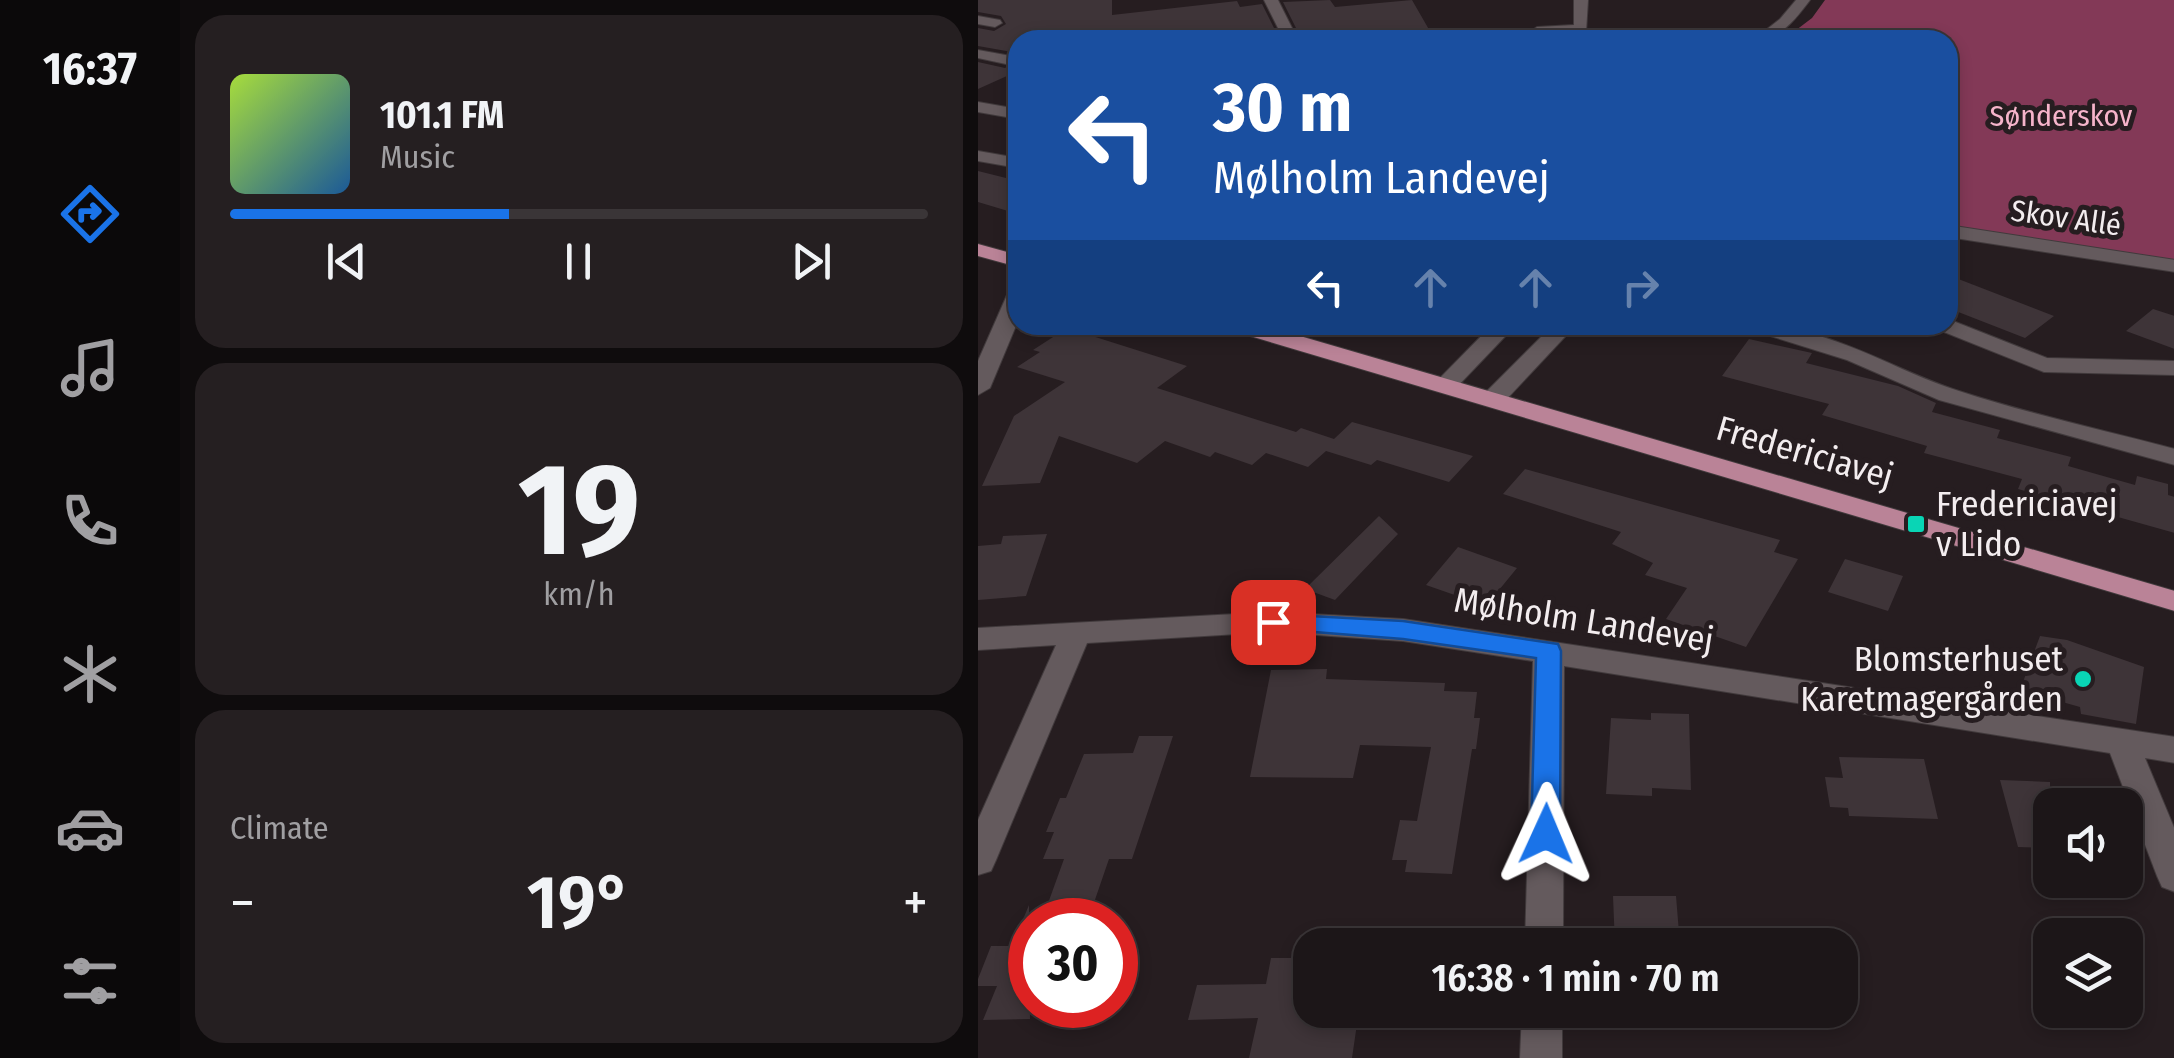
<!DOCTYPE html>
<html lang="en">
<head>
<meta charset="utf-8">
<style>
  body { margin:0; font-family:"Fira Sans Condensed",sans-serif; background:#251f21; color:#f1f3f6; height:100vh; display:flex; flex-direction:column; font-size:38px; white-space:nowrap }
  * { box-sizing:border-box; margin:0 }
  p { font-size:32px; color:#a09fa2 }
  .icon { flex:none; width:55px; height:55px; fill:none; stroke:currentColor; stroke-width:2; stroke-linecap:round; stroke-linejoin:round }
  .map { position:relative; flex:1; overflow:hidden }
  .panel { display:flex; flex-direction:column; gap:15px; padding:15px; background:#0f0c0d; width:798px }
  .panel>* { flex:none }
  .guide { position:absolute; left:30px; top:30px; width:950px; height:305px; border-radius:30px; box-shadow:0 5px 15px #0003,0 0 0 2px #3a3537; background:#1a4fa0; color:#fff; overflow:hidden }
  .tools { position:absolute; left:1055px; top:788px; display:grid; gap:20px }
  .tools a { display:grid; place-items:center; width:110px; height:110px; border-radius:20px; background:#1c1618; box-shadow:0 5px 15px #0003,0 0 0 2px #3a3537; font-size:50px }
  .speed { position:absolute; left:30px; top:898px; display:flex; gap:20px; font-size:50px; font-weight:700; text-align:center }
  .speed>* { display:grid; place-content:center; width:130px; height:130px; border-radius:50%; background:#1c1618; box-shadow:0 5px 15px #0003,0 0 0 2px #3a3537; line-height:1 }
  .speed .limit { border:15px solid #d22; background:#fff; color:#111 }
  .pin { position:absolute; display:grid; place-items:center; width:85px; height:85px; color:#fff; margin:-42px; border-radius:20px; box-shadow:0 5px 15px #0006 }
  .me { position:absolute; width:110px; margin:-55px; rotate:1deg; stroke-linejoin:round; filter:drop-shadow(0 0 8px #0008) }
  .turn { display:flex; align-items:center; gap:35px; height:210px; padding:0 40px; font-size:45px }
  .turn .icon { width:130px; height:130px; stroke-width:2.5 }
  .turn b { display:block; font-size:70px; line-height:85px }
  .lanes { display:flex; align-items:center; height:95px; padding:0 40px; background:#0003; justify-content:center; gap:50px; direction:ltr }
  .lanes .off { opacity:.35 }
  .big { font-size:75px; font-weight:600; line-height:1.1 }
  .panel .widget { flex:1; display:flex; flex-direction:column; justify-content:center; gap:15px; min-width:0; padding:0 35px; border-radius:30px; background:#251f21 }
  .panel .dial { align-items:center; gap:0 }
  .dial b { font-size:130px; line-height:1 }
  .song { display:flex; align-items:center; gap:30px }
  .cover { width:120px; height:120px; border-radius:15px; background:linear-gradient(135deg,hsl(80 70% 55%),hsl(210 70% 35%)) }
  .played { height:10px; border-radius:5px; background:linear-gradient(90deg,#1a73e8 40%,#3a3537 40%) }
  .keys { display:flex; justify-content:space-around; direction:ltr }
  .heat { display:flex; justify-content:space-between; align-items:center; font-size:55px; direction:ltr }
  .trip { position:absolute; left:315px; top:928px; width:565px; height:100px; border-radius:30px; background:#1c1618; box-shadow:0 5px 15px #0003,0 0 0 2px #3a3537; font-weight:600; line-height:100px; text-align:center }
  main { display:flex; flex:1; min-height:0 }
  .dock { display:flex; flex-direction:column; width:180px; justify-content:space-around; align-items:center; background:#0b090a; color:#a09fa2 }
  .dock .icon { width:70px; height:70px }
  .dock .current { color:#1a73e8 }
  .dock b { font-size:45px; color:#f1f3f6 }
  .map>svg:first-child { display:block }
</style>
</head>
<body>
<main>
<nav class="dock">
<b>16:37</b>
<svg class="icon current" aria-label="directions" viewBox="0 0 24 24"><path d="M12 3l9 9-9 9-9-9zM9 14v-3h6M13 9l2 2-2 2"/></svg>
<svg class="icon" aria-label="music" viewBox="0 0 24 24"><path d="M9 18V5l10-2v13"/><circle cx="6" cy="18" r="3"/><circle cx="16" cy="16" r="3"/></svg>
<svg class="icon" aria-label="phone" viewBox="0 0 24 24"><path d="M5 4h4l2 5-3 2q2 4 5 5l2-3 5 2v4C11 20 4 13 5 4z"/></svg>
<svg class="icon" aria-label="climate" viewBox="0 0 24 24"><path d="M12 3v18M4 7l16 10M4 17L20 7"/></svg>
<svg class="icon" aria-label="car" viewBox="0 0 24 24"><path d="M5 17H2v-5l4-1 3-4h7l3 4 3 1v5h-3M9 17h6M6 11h13"/><circle cx="7" cy="17" r="2"/><circle cx="17" cy="17" r="2"/></svg>
<svg class="icon" aria-label="filters" viewBox="0 0 24 24"><path d="M4 7h16M4 17h16"/><circle cx="9" cy="7" r="2"/><circle cx="15" cy="17" r="2"/></svg>
</nav>
<section class="panel">
<div class="widget">
<div class="song"><i class="cover"></i><div><b>101.1 FM</b><p>Music</p></div></div>
<div class="played"></div>
<div class="keys"><svg class="icon" aria-label="previous" viewBox="0 0 24 24"><path d="M18 5L8 12l10 7zM5 5v14"/></svg><svg class="icon" aria-label="pause" viewBox="0 0 24 24"><path d="M8 5v14M16 5v14"/></svg><svg class="icon" aria-label="next" viewBox="0 0 24 24"><path d="M6 5l10 7-10 7zM19 5v14"/></svg></div>
</div>
<div class="widget dial"><b>19</b><p>km/h</p></div>
<div class="widget"><p>Climate</p>
<div class="heat"><a>−</a><b class="big">19°</b><a>+</a></div>
</div>
</section>
<div class="map">
<svg width="1197" height="1058" viewBox="0 0 1197 1058">
  <rect width="100%" height="100%" fill="#261d20"/>
  <path fill="#833957" d="M847,0H1196V263L970,227V40H805L834,18Z"/>
  <path fill="#3e3438" d="M0,0H134V15L259,1L262,7L284,4L302,40H40V71L0,89V62L27,68L40,59L34,52L0,46V28L16,31L28,24L23,16L0,12Z
    M352,0L357,7L434,0L453,33L392,40H324L305,2Z
    M0,171L40,181V214L0,202Z
    M970,275L1076,316L1047,338L970,308Z
    M1175,309L1197,316V349L1148,331Z
    M89,328L209,366L179,388L318,432L323,428L356,439L374,422L495,456L471,482L399,460L393,465L348,451L330,467L288,453L274,465L237,452L232,457L187,441L159,463L81,436L62,483L4,486L36,416L87,382L39,367L62,352L55,350Z
    M771,339L834,353L828,363L920,386L958,403L954,412L1022,430L1019,438L1093,457L1090,466L1157,485L1159,476L1190,484V495L1197,497V533L1040,489L1044,479L946,453L949,446L844,415L851,404L744,376Z
    M547,469L802,540L796,552L820,559L768,647L688,619L709,588L667,575L675,563L634,544L643,532L525,494Z
    M401,516L420,534L357,600L327,589Z
    M69,534L48,596L0,600V546L23,544L25,536Z
    M480,547L539,568L512,601L494,595L491,600L448,585Z
    M867,559L925,576L910,611L850,592Z
    M1062,636L1089,640L1166,667L1158,724L1103,714L1102,707L1042,690Z
    M349,669L348,679L467,683L466,691L499,692L496,718H502L498,749H494L474,874L427,872L429,860H414L422,820L439,821L453,747L382,745L375,778L272,777L293,670Z
    M673,713L711,714L713,790L674,788V796L628,794L633,718L673,720Z
    M161,736H195L154,859H131L110,920H64L86,859H65L76,832H68L82,798H88L106,754L155,753Z
    M861,757L946,759L960,819L871,816L870,808L852,807L847,777L865,778Z
    M1022,780L1072,782V848L1040,847Z
    M635,896H698L702,945H637Z
    M51,905L52,1019L5,1020L19,986H0V979L13,946H34Z
    M293,958H332V1010H381L374,1058H271L280,1018L210,1020L219,985L288,984Z"/>
  <g fill="none" stroke-linecap="round" stroke-linejoin="round">
    <defs>
      <path id="minor" d="M286,0H300L320,40H306Z
        M596,0H610L608,32L572,33L555,40H540L559,27L596,25Z
        M0,16L22,20L24,23L17,27L0,24Z
        M0,50L33,56L36,59L28,64L0,58Z
        M0,151L40,158V168L0,161Z
        M970,225L1197,260V272L970,237Z
        M40,289V321L12,388L0,395V361L29,295Z
        M970,319L1069,358L1197,361V375L1066,372L961,330L958,325H970Z
        M514,325H538L475,391H459L455,386L459,381Z
        M575,325H598L524,404H506L503,399L506,394Z
        M718,325H746L735,332L721,330Z
        M770,325C852,325 907,367 981,391C1051,414 1125,430 1197,449V465L961,400L869,360L773,330Z
        M295,612L425,619L1197,737V763L1167,758L1197,830V892L1184,887L1179,876L1132,753L586,666L585,945H547L555,661L425,641L295,632L109,643L18,860L13,871L0,875V820L78,645L0,650V628Z
        M544,1010H584V1058H542Z"/>
      <path id="tertiary" d="M818,0H832C816,21 802,40 775,40L802,19Z
        M0,102L40,109V119L0,112Z"/>
      <path id="primary" d="M0,244L40,255V267L0,256Z
        M249,325H284L1197,591V611L252,330Z"/>
    </defs>
    <use href="#minor" stroke="#413a3c" stroke-width="2"/>
    <use href="#tertiary" stroke="#413a3c" stroke-width="2"/>
    <use href="#primary" stroke="#413a3c" stroke-width="2"/>
    <use href="#minor" fill="#645a5d" fill-rule="evenodd"/>
    <use href="#tertiary" fill="#645a5d" fill-rule="evenodd"/>
    <use href="#primary" fill="#ba8397" fill-rule="evenodd"/>
  </g>
  <path fill="#1a73e8" stroke="#114b97" stroke-width="2.5" d="M295,614L425,621L580,644L583,651L582,834L578,843L568,847L557,843L553,834L558,658L425,639L286,628L283,622L286,616Z"/>
  <g fill="#09d5b5" stroke="#261d20" stroke-width="4">
    <rect x="928" y="514" width="20" height="20" rx="5"/>
    <circle cx="1105" cy="679" r="10"/>
  </g>
  <g text-anchor="middle" stroke-width="10" stroke-linejoin="round" paint-order="stroke">
    <g font-size="30" fill="#f6b4ca" stroke="#261d20">
      <text x="1083" y="126">Sønderskov</text>
    </g>
    <g font-size="30" fill="#f3edef" stroke="#261d20">
      <text transform="translate(1088 218) rotate(8)" y="10">Skov Allé</text>
    </g>
    <g font-size="35" fill="#f3edef" stroke="#261d20">
      <text transform="translate(827 452) rotate(16)" y="12">Fredericiavej</text>
      <text transform="translate(606 620) rotate(9)" y="12">Mølholm Landevej</text>
    </g>
    <g font-size="35" fill="#f3edef" stroke="#261d20" text-anchor="start">
      <text x="958" y="516">Fredericiavej<tspan x="958" dy="40">v Lido</tspan></text>
      <text x="1085" y="671" text-anchor="end">Blomsterhuset<tspan x="1085" dy="40">Karetmagergården</tspan></text>
    </g>
  </g>
</svg>
<div class="tools">
<a><svg class="icon" aria-label="sound" viewBox="0 0 24 24"><path d="M4 9h4l5-4v14l-5-4H4zM17 9q2 3 0 6"/></svg></a>
<a><svg class="icon" aria-label="layers" viewBox="0 0 24 24"><path d="M12 4l9 5-9 5-9-5zM3 14l9 5 9-5"/></svg></a>
</div>
<div class="speed"><div class="limit">30</div></div>
<div class="pin" style="left:295px;top:622px;background:#d93025"><svg class="icon" aria-label="arrive" viewBox="0 0 24 24"><path d="M6 21V4h12l-3 4 3 4H6"/></svg></div>
<svg class="me" style="left:568px;top:834px" viewBox="-20 -20 40 40"><path d="M0-17L14 15 0 8-14 15z" fill="#1a73e8" stroke="#fff" stroke-width="4"/></svg>
<div class="trip">16:38 · 1 min · 70 m</div>
<div class="guide">
<div class="turn"><svg class="icon" aria-label="left" viewBox="0 0 24 24"><path d="M17 20v-9H6M10 6l-5 5 5 5"/></svg><div><b>30 m</b>Mølholm Landevej</div></div>
<div class="lanes"><svg class="icon" aria-label="left" viewBox="0 0 24 24"><path d="M17 20v-9H6M10 6l-5 5 5 5"/></svg><svg class="icon off" aria-label="ahead" viewBox="0 0 24 24"><path d="M12 20V5M6 11l6-6 6 6"/></svg><svg class="icon off" aria-label="ahead" viewBox="0 0 24 24"><path d="M12 20V5M6 11l6-6 6 6"/></svg><svg class="icon off" aria-label="right" viewBox="0 0 24 24"><path d="M7 20v-9h11M14 6l5 5-5 5"/></svg></div>
</div>
</div>
</main>
</body>
</html>
